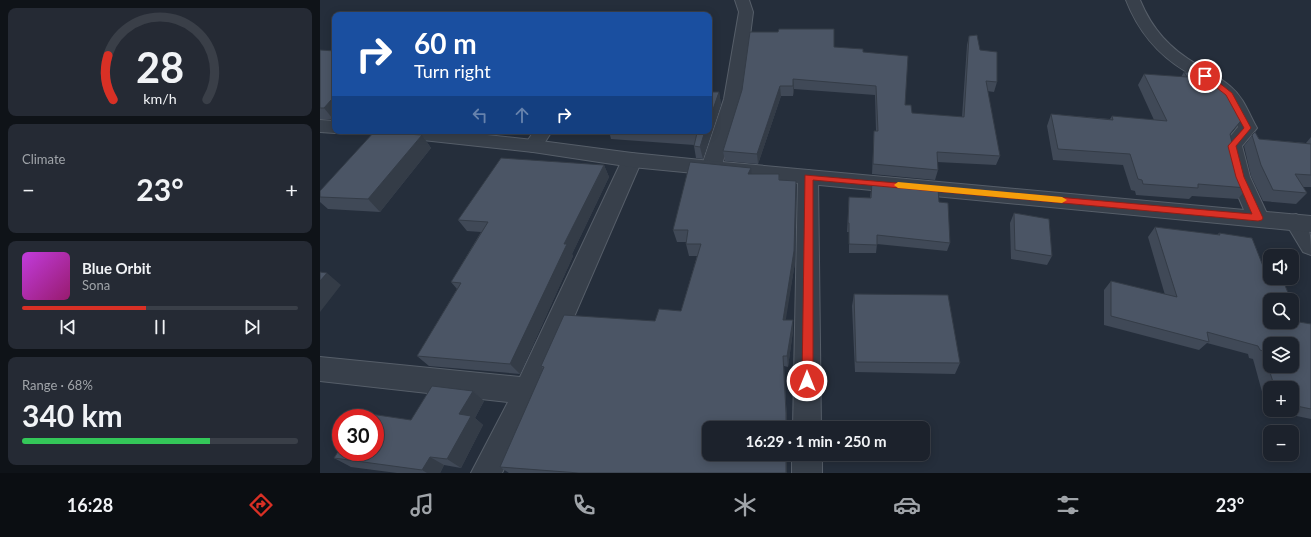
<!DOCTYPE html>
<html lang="en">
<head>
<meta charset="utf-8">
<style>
  body { margin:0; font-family:Lato,sans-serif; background:#252a34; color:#f1f3f6; height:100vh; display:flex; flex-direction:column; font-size:15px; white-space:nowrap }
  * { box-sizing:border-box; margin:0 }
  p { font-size:13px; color:#a0a4a9 }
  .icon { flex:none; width:22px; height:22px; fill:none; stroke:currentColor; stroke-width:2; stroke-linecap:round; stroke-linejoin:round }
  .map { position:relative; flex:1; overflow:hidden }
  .drawer { display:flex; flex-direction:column; gap:8px; padding:8px; background:#0f1318; width:320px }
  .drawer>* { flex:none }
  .banner { position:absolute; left:12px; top:12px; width:380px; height:122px; border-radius:8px; box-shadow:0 2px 10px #0003,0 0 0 1px #3a3f48; background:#1a4fa0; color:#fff; overflow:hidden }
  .buttons { position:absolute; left:943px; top:249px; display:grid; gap:8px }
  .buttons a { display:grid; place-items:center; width:36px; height:36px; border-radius:8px; background:#1c222c; box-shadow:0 2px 10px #0003,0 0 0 1px #3a3f48; font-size:20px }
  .speed { position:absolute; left:12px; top:409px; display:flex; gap:8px; font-size:20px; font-weight:700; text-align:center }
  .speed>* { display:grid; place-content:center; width:52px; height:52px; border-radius:50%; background:#1c222c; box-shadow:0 2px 10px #0003,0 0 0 1px #3a3f48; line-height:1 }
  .speed .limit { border:6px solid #d22; background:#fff; color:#111 }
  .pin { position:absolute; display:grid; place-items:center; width:34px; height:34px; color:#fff; margin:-17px; border:2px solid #fff; border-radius:50%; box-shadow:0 1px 4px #0007 }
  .me { position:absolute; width:44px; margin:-22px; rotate:0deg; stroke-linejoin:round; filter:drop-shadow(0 0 3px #0008) }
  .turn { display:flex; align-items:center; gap:14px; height:84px; padding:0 16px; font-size:18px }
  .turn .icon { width:52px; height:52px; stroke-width:2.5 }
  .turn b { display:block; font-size:28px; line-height:34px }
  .lanes { display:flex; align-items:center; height:38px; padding:0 16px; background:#0003; justify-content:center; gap:20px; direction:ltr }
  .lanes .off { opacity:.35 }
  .big { font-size:30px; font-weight:700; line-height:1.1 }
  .drawer .tile { flex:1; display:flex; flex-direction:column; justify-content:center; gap:6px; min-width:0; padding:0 14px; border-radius:8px; background:#252a34 }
  .drawer .dial { align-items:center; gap:0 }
  .dial svg { height:104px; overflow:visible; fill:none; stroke:#3a3f48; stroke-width:7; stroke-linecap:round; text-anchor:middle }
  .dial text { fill:#f1f3f6; stroke:none }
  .song { display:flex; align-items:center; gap:12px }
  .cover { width:48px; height:48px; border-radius:6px; background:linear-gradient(135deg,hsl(290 70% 55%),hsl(320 70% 35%)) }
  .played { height:4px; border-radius:2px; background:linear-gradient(90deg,#d93025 45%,#3a3f48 45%) }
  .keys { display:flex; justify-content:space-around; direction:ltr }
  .heat { display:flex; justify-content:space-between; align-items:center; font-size:22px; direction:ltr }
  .charge { height:6px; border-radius:3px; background:linear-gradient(90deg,#34c759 68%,#3a3f48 0) }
  .trip { position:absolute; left:382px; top:421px; width:228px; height:40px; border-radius:8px; background:#1c222c; box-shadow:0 2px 10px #0003,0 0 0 1px #3a3f48; font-weight:700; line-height:40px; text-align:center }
  .dock { display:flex; height:64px; justify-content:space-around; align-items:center; background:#0b0e12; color:#a0a4a9 }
  .dock .icon { width:28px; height:28px }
  .dock .selected { color:#d93025 }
  .dock b { font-size:18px; color:#f1f3f6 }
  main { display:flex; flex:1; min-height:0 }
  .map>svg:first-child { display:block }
</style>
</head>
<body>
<main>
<section class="drawer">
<div class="tile dial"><svg viewBox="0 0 100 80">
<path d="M14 69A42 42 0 1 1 86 69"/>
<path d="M14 69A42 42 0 0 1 10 35" stroke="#d93025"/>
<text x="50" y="56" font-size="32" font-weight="700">28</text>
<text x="50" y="72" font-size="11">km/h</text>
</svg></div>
<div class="tile"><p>Climate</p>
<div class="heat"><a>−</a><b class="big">23°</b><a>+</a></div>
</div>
<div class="tile">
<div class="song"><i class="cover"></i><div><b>Blue Orbit</b><p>Sona</p></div></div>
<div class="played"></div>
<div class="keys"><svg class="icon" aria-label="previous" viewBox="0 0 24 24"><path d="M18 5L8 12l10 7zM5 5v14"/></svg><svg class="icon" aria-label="pause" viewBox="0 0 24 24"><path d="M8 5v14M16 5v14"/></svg><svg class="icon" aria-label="next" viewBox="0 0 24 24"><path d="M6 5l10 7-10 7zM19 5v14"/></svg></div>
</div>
<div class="tile"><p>Range · 68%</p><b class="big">340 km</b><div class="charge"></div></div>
</section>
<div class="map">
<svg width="991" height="473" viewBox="0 0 991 473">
  <rect width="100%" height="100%" fill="#252e3b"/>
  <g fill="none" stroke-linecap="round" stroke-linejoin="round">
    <defs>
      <path id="minor" d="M415,0H429L433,12L422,99L401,168L398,173L391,175L384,173L381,168L404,99L419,12Z
        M806,0H820C832,29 850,49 878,65C889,72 901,78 911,87C924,98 929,114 937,128L922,146L930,177L949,218L946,224L938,226L930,224L910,177L903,145L918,127C913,118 910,106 903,97C892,86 878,79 865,71C837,54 818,31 806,0Z
        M214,131H232L220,150L213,152L206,150L204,146Z
        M312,153L319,155L322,160L218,400L182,473H151L188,402L0,381V357L200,377L302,160L305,155Z
        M488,170L495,172L498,177L501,428H473L478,177L481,172Z
        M976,214C991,220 991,239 991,255L983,252L965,222L968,216Z
        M472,454H502V473H472Z"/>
      <path id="tertiary" d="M0,120L15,121V131H22L15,133L0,132Z
        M66,131H130L213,140L312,153L391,161L991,216V232L312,167L213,152L75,137L68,135Z"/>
    </defs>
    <use href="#minor" stroke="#565e69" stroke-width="2"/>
    <use href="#tertiary" stroke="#565e69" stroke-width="2"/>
    <use href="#minor" fill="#38404b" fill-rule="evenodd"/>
    <use href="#tertiary" fill="#38404b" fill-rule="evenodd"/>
  </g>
  <path fill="#404957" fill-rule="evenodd" d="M649,36L660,50L677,82L674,92L667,91L680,156L676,165L617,162L618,170L615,180L552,174L554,131H556L555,95L474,89L473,96H461L438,164L405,161L403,151L422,90L514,47L543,52L592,113L642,117L647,45Z
    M0,50L15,51V118L13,119H0Z
    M864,72L910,135L917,166L927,188L918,199L872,196L869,199L816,195L815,191L811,190L803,165L733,160L727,126L731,114L790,119L792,116L834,120L818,85L824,74L861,77Z
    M399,92L401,104L383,159L376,158L374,146V145L291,139L289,131H389Z
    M935,132L939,139L986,143L991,137V187H983L987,193L976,204L943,201L931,176L924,146Z
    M102,135L111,148L60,212L8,209L0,202V191Z
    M284,165L289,177L252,254L253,256L200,374L109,366L97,356L137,289L131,282L161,232L147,231L138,220Z
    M431,174H459L460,180L476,181V193L475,263L465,320H473V331L468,367L464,366L467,422V473H189L180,467L223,369L221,366L335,321L361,311L377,256H369L366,244V242H357L353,230Z
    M552,182L619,202L630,243L627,251L557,244L556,253H529V232H527L529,197L550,198Z
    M694,213L732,256L727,265L691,259L690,223Z
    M835,227L897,235L899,233L943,266L979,322L991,324V419L947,410L933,359L929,358L928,354L887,343L879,350L784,325V290L791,281L845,295L828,237ZM950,388H972V410H950Z
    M534,294L640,363L635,374L535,372L532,306Z
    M153,391L164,401L155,418L163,425L141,468L124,465L120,473H77L31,467L14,458L91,420Z"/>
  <path fill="#343c47" d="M473,79L474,89L473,96Z
    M460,86L461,96L438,164L437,154Z
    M399,92L401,104L383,159L380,147L385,131H389V121Z
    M11,100L15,104V118L13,119L4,108Z
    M102,135L111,148L60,212L48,199Z
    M284,165L289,177L252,254L253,256L200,374L190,364L244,244Z
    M431,168L432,180L428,174Z
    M476,181V193L475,263L464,331L463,320Z
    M7,273L21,285L0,312V281Z
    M473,320V331L468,367L467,356Z
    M463,356L467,422V428H466Z
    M153,391L164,401L155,418L163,425L141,468L127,459L139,414Z
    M466,454H467V473H466Z
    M110,457L124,465L120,473H107L102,470Z"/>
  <path fill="#4b5565" stroke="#343c47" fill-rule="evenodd" d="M459,29H514V47L543,49V52L588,56L585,105H591L592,113L644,117L649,36L657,35L660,50L677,52V82L666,81L680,156L617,152L618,170L553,164L554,131H558L556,86L473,79V86H460L437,154L403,151L422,90L430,32H458Z
    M0,50L15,51V100H11L4,108H0Z
    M864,72L890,73L895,76L924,117L910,134L917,166L927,188L878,184V188L823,184L822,180L818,179L810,154L738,149L731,114L793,120L792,116L847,121L824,74L867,77Z
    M389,92H399L389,121Z
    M347,131H385L380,147L374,146L377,133Z
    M54,132L102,135L48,199L0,197V191Z
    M935,132L939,139L991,144V175L975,174L987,193L953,190L941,165L932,135Z
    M181,158L284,165L244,244H247L190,364L97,356L141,283L131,282L168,222L138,220Z
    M370,162L431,168L428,174H459V180L476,181L474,251L463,320H473L467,356H463L466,413V428H389V454H466V473H259L180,467L224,367L221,366L244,315L335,321L339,309L361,311L381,244H366L368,230H353Z
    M552,182L618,189L619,202L628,203L630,243L557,235V245L529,244V223H528L529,197L551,198Z
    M694,213L729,219L732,256L695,250Z
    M835,227L900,235L899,233L932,238L943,266L950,267V278H962L971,300H950V322H972V303L979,322L991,324V409L972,405V388H955L943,351L940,350L938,346L887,332L889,342L791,316V281L857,297ZM950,344H972V366H950Z
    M0,272L7,273L0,281Z
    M534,294L628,295L640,363L536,362Z
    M112,386L153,391L139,414L151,416L127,459L110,457L102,470L14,458L21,447V452H55V418H41L44,413L91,420Z"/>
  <path fill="#d93025" stroke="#8d1f18" d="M883,74H888L912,93L931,128L916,146L924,177L943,218L942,220L938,221L493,180V381L491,385L487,386L483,385L482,381L485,175L932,214L916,177L908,146L924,128L906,95L883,77Z"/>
  <path fill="#f59e0b" d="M578,182L742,197L747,200L742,203L578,188L574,185Z"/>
</svg>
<div class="buttons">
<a><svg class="icon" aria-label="sound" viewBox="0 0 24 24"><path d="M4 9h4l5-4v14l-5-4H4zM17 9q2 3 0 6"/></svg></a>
<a><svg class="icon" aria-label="search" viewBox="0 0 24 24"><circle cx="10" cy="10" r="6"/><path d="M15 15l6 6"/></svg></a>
<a><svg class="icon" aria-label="layers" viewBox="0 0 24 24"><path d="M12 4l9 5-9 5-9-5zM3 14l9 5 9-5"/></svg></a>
<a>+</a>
<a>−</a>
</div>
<div class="speed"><div class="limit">30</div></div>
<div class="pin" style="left:885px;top:76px;background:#d93025"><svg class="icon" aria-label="arrive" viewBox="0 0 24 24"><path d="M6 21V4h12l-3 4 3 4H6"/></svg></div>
<svg class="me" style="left:487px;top:381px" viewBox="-20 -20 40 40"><circle r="17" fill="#d93025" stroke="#fff" stroke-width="3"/><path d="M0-11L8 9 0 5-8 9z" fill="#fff"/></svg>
<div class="trip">16:29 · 1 min · 250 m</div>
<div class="banner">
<div class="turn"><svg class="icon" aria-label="right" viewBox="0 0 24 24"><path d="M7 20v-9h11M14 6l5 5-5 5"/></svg><div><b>60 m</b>Turn right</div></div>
<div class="lanes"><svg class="icon off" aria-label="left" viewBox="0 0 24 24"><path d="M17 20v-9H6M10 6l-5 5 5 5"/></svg><svg class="icon off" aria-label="ahead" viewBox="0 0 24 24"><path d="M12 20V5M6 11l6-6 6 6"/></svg><svg class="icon" aria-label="right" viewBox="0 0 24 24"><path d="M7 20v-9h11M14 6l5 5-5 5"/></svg></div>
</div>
</div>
</main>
<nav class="dock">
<b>16:28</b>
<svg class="icon selected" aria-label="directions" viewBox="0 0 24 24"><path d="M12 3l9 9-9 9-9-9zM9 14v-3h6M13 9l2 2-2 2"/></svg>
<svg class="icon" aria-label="music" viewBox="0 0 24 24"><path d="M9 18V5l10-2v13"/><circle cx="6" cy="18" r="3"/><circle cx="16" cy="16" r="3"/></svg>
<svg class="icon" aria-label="phone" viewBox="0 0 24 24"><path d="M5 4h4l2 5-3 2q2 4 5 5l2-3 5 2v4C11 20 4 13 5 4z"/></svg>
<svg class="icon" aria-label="climate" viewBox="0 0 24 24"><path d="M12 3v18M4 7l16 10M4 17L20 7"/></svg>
<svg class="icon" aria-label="car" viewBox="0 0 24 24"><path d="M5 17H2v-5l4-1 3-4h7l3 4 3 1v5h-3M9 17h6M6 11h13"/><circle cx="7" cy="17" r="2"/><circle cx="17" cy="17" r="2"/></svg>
<svg class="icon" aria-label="filters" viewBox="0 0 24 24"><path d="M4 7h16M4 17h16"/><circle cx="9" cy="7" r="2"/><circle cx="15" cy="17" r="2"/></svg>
<b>23°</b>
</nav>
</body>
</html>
